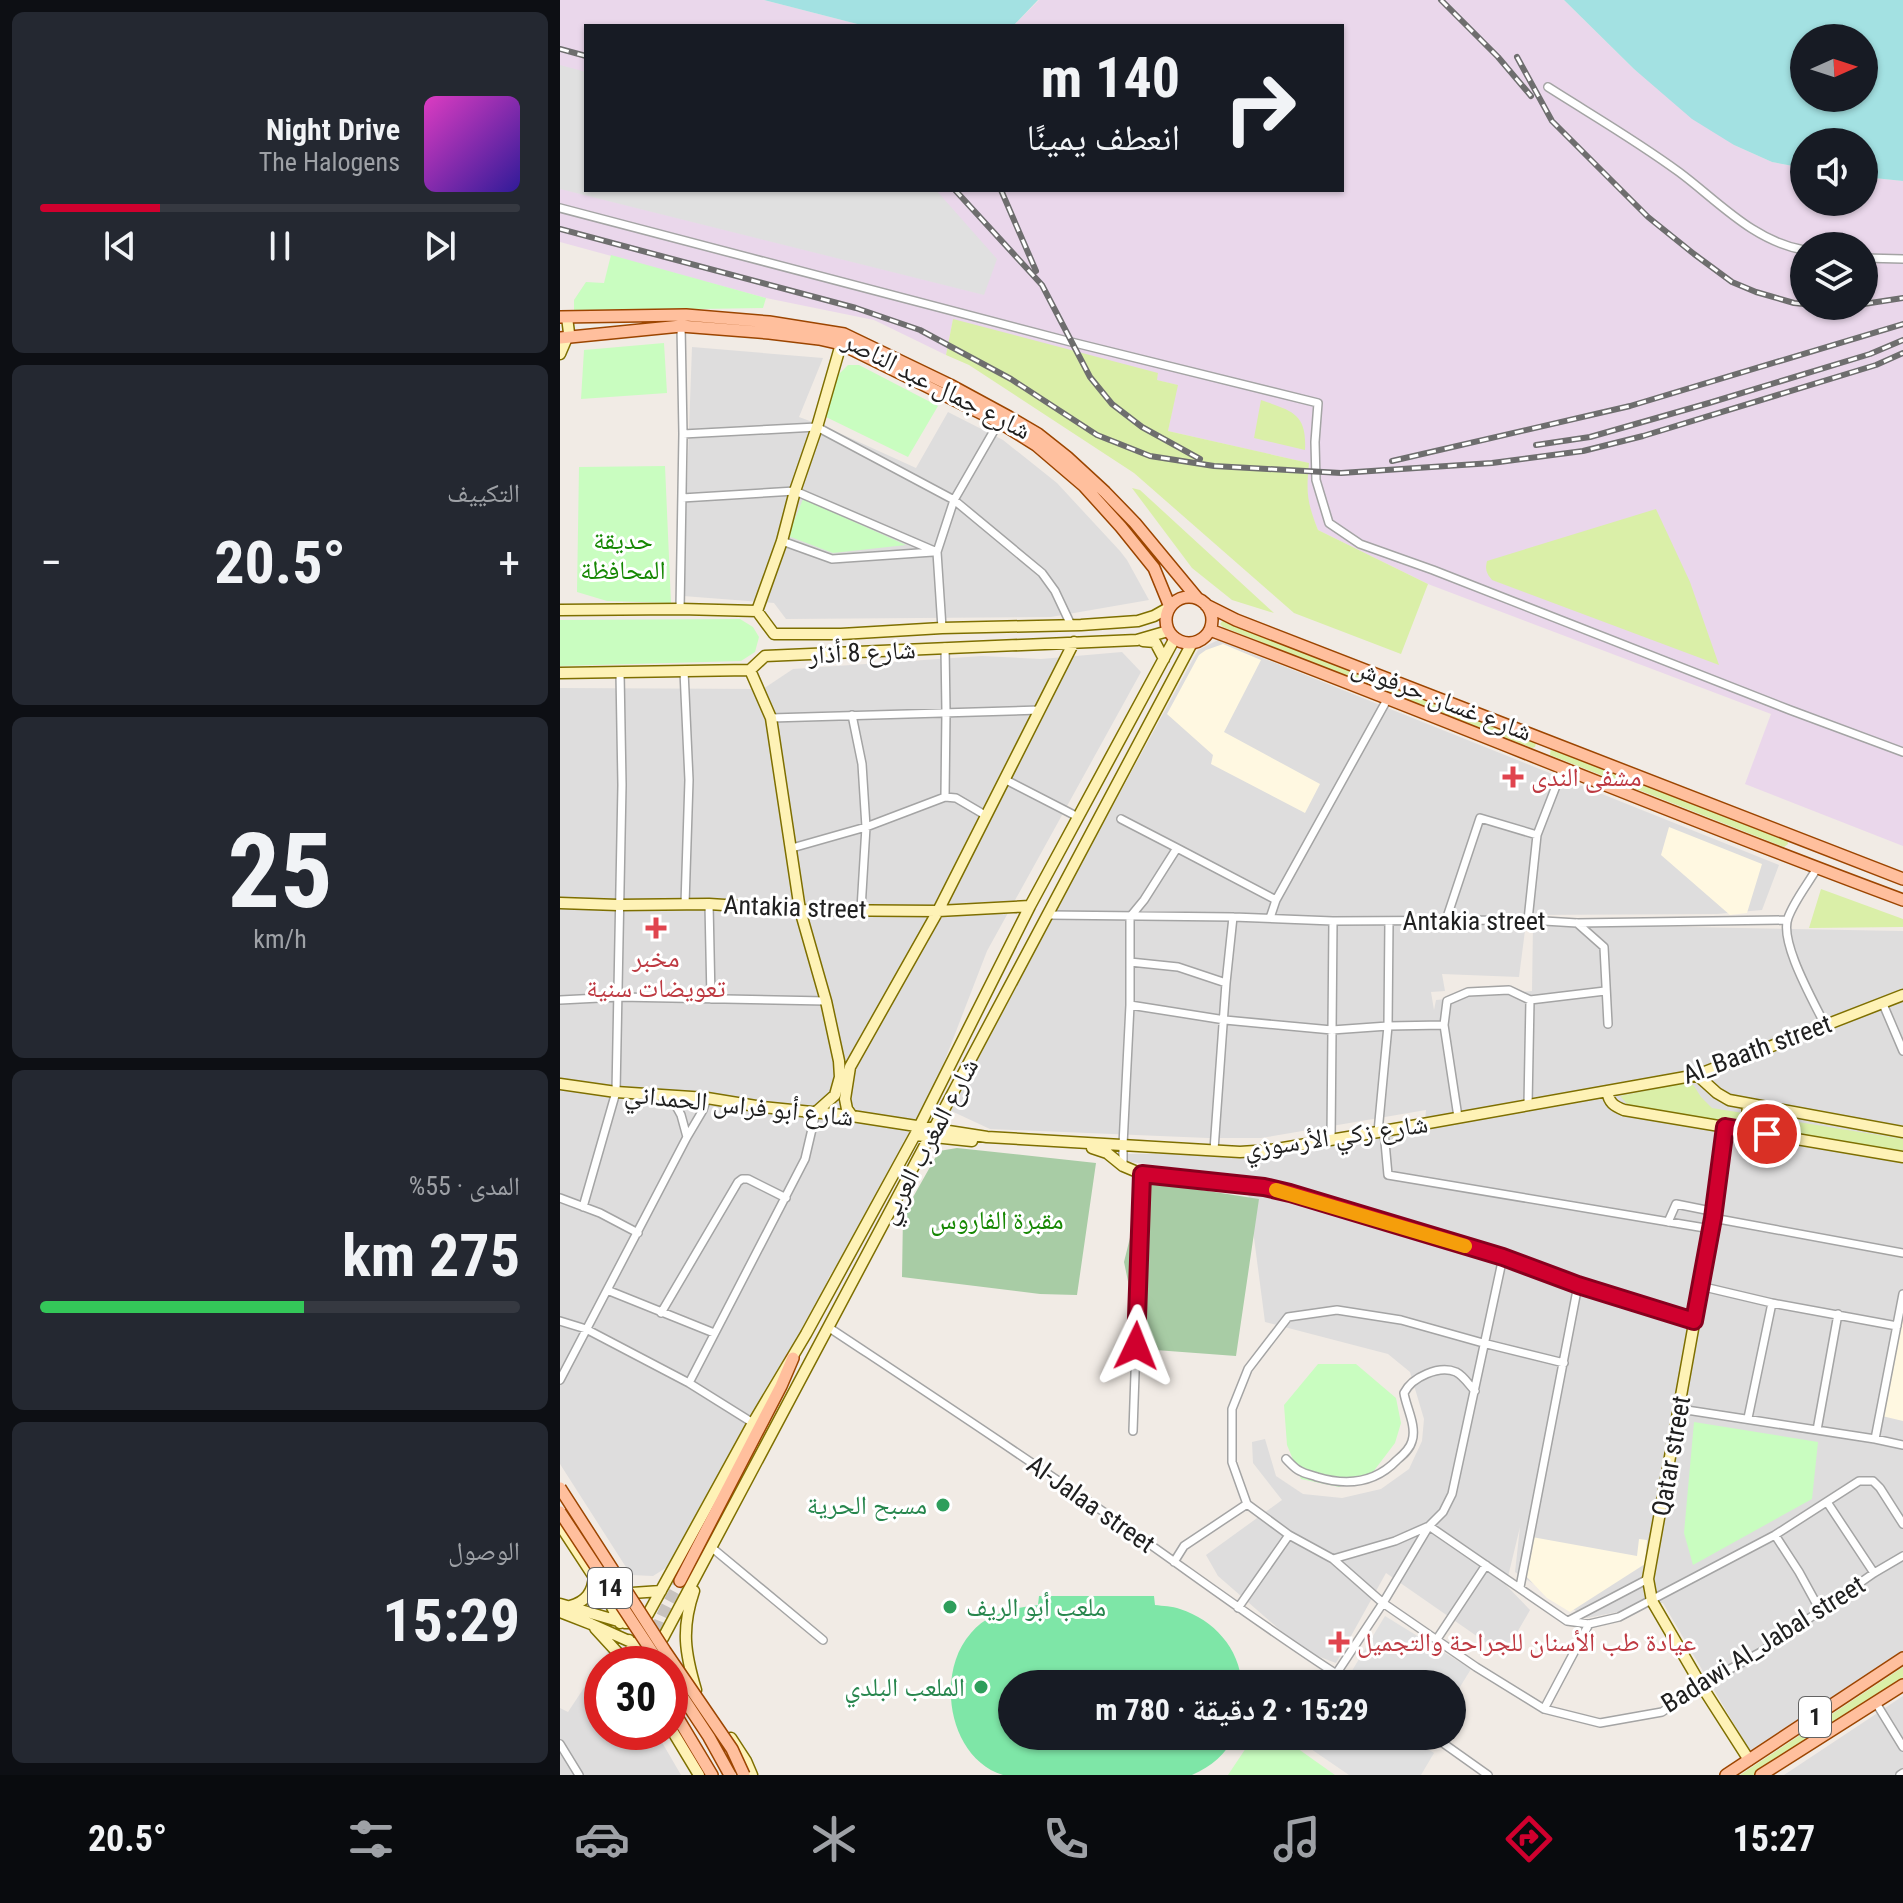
<!DOCTYPE html>
<html lang="ar">
<head>
<meta charset="utf-8">
<style>
  body { margin:0; font-family:"Roboto Condensed","Noto Naskh Arabic",sans-serif; background:#242831; color:#f1f3f6; direction:rtl; height:100vh; display:flex; flex-direction:column; font-size:30px; white-space:nowrap }
  * { box-sizing:border-box; margin:0 }
  p { font-size:26px; color:#9ea1a6 }
  .icon { flex:none; width:44px; height:44px; fill:none; stroke:currentColor; stroke-width:2; stroke-linecap:round; stroke-linejoin:round }
  .map { position:relative; flex:1; overflow:hidden; direction:ltr }
  .details { display:flex; flex-direction:column; gap:12px; padding:12px; background:#0d0f14; width:560px }
  .details>* { flex:none }
  .top-card { position:absolute; left:24px; top:24px; width:760px; height:168px; border-radius:0px; box-shadow:0 2px 6px #0004; direction:rtl; background:#171b24; color:#f1f3f6; overflow:hidden }
  .needle { width:52px; rotate:87deg }
  .controls { position:absolute; left:1230px; top:24px; display:grid; gap:16px }
  .controls a { display:grid; place-items:center; width:88px; height:88px; border-radius:50%; background:#171b24; box-shadow:0 2px 6px #0004; font-size:40px }
  .speed { position:absolute; left:24px; top:1646px; display:flex; gap:16px; font-size:40px; font-weight:700; text-align:center }
  .speed>* { display:grid; place-content:center; width:104px; height:104px; border-radius:50%; background:#171b24; box-shadow:0 2px 6px #0004; line-height:1 }
  .speed .limit { border:12px solid #d22; background:#fff; color:#111 }
  .pin { position:absolute; display:grid; place-items:center; width:68px; height:68px; color:#fff; margin:-34px; border:4px solid #fff; border-radius:50%; box-shadow:0 2px 8px #0007 }
  .me { position:absolute; width:88px; margin:-44px; rotate:2deg; stroke-linejoin:round; filter:drop-shadow(0 0 6px #0008) }
  .turn { display:flex; align-items:center; gap:28px; height:168px; padding:0 32px; font-size:36px }
  .turn .icon { width:104px; height:104px; stroke-width:2.5 }
  .turn b { display:block; font-size:56px; line-height:68px }
  .big { font-size:60px; font-weight:700; line-height:1.1 }
  .details .tile { flex:1; display:flex; flex-direction:column; justify-content:center; gap:12px; min-width:0; padding:0 28px; border-radius:12px; background:#242831 }
  .details .dial { align-items:center; gap:0 }
  .dial b { font-size:104px; line-height:1 }
  .song { display:flex; align-items:center; gap:24px }
  .cover { width:96px; height:96px; border-radius:12px; background:linear-gradient(135deg,hsl(310 70% 55%),hsl(250 70% 35%)) }
  .played { height:8px; border-radius:4px; background:linear-gradient(90deg,#d0002e 25%,#363941 25%) }
  .keys { display:flex; justify-content:space-around; direction:ltr }
  .heat { display:flex; justify-content:space-between; align-items:center; font-size:44px; direction:ltr }
  .charge { height:12px; border-radius:6px; background:linear-gradient(90deg,#34c759 55%,#363941 0) }
  .trip { position:absolute; left:438px; top:1670px; width:468px; height:80px; border-radius:40px; background:#171b24; box-shadow:0 2px 6px #0004; font-weight:700; line-height:80px; text-align:center; direction:rtl }
  .tab-bar { display:flex; height:128px; justify-content:space-around; align-items:center; background:#090b0e; color:#9ea1a6 }
  .tab-bar .icon { width:56px; height:56px }
  .tab-bar .on { color:#d0002e }
  .tab-bar b { font-size:36px; color:#f1f3f6 }
  main { display:flex; flex:1; min-height:0 }
  .map>svg:first-child { display:block }
</style>
</head>
<body>
<main>
<div class="map">
<svg width="1343" height="1775" viewBox="0 0 1343 1775">
  <rect width="100%" height="100%" fill="#f1ebe5"/>
  <path fill="#dedddd" d="M132,347L263,358L239,417L266,427L356,468L388,412L443,440L497,483L560,551L567,560L589,600L491,617L226,619L214,603L123,596Z
    M658,640L1219,865L1202,910L1157,914L967,915L959,977L882,974L885,991L871,992L874,1010L876,1000L972,991L973,924L1343,931V1653L1191,1753L1103,1603L1027,1618L955,1572L960,1527L946,1585L970,1610L944,1655L826,1573L776,1663L744,1651L658,1576L646,1555L722,1500L693,1463L692,1442L705,1439L716,1476L743,1494L782,1498L821,1489L849,1469L862,1441L864,1419L850,1372L828,1354L705,1322L688,1192L624,1169L564,1161L568,1154L706,1153L865,1120L866,1110L701,1138H648L430,1129L387,1109L638,650Z
    M562,652L581,672L427,951L351,1148L269,1277L193,1451L131,1552L93,1576L71,1575L0,1464V688L203,689L233,669L422,656L481,659Z
    M49,1650L57,1664H42V1732H96L121,1775H0V1708L8,1712Z
    M1343,1696V1775H1224Z"/>
  <path fill="#ead7eb" fill-rule="evenodd" d="M0,0H204L305,26H26V190H782V26H453L479,0H1004L1074,69L1174,145L1212,162L1244,168V202H1304V177L1343,181V846L1185,784L1211,714L868,584L758,530L748,506L747,485L748,463L608,431L617,385L596,380L598,374L393,320L386,355L314,320L206,298L0,242ZM1244,246H1304V306H1244Z"/>
  <path fill="#fff8e1" d="M663,644L701,660L664,732L760,784L745,813L651,764L653,755L607,714L639,655L646,650Z
    M1109,827L1202,864L1187,913L1170,915L1101,855Z
    M1343,1318V1421L1322,1416Z
    M972,1537L1077,1556L1079,1539L1087,1540L1085,1564L1010,1612L987,1598L965,1575Z"/>
  <path fill="#daefa8" d="M393,319L598,373L597,380L618,385L608,431L749,463C746,493 747,502 758,530L868,584L841,654L734,613L574,473L409,365L386,355Z
    M701,400C732,411 747,413 745,450L694,438Z
    M572,488L580,490L714,613L672,600L632,568Z
    M1096,509L1130,582L1159,665L932,580C926,573 925,569 927,561Z
    M664,619L974,741L976,743L975,747L972,748L663,627L660,624Z
    M991,748L1227,839L1228,844L1224,847L990,755Z
    M1261,889L1343,919V927L1249,928Z
    M1129,1082L1134,1086L1141,1097L1152,1108L1343,1139V1154L1068,1105L1060,1096Z
    M1343,1667V1678L1196,1775H1180Z"/>
  <path fill="#a8cca5" d="M397,1148L536,1163L517,1295L480,1294L342,1277L343,1215L379,1151Z
    M584,1181L699,1199L676,1356L582,1349L564,1262Z"/>
  <path fill="#c9fdc0" d="M51,255L206,298L203,308L14,311V300L26,282L44,283Z
    M104,343L107,393L21,399L24,350Z
    M288,365H299L378,406L348,457L266,417L276,377Z
    M105,466L111,603L47,601L17,592L19,467Z
    M243,499L346,545L273,553L228,536Z
    M180,619L193,627L199,637L195,652L181,661L0,666V620Z
    M758,1364H796L836,1398L841,1423L835,1443L813,1472L779,1487L741,1479L727,1445L724,1405Z
    M1134,1422L1258,1442L1252,1499L1133,1565L1124,1533Z
    M694,1736H720L775,1775H668Z"/>
  <path fill="#7ee6a7" d="M479,1596H594L595,1605C603,1606 612,1606 620,1609C654,1620 679,1648 682,1684H452V1736H675C665,1755 652,1766 632,1775H443C388,1758 375,1673 411,1633C428,1613 453,1608 478,1605Z"/>
  <path fill="#e0e0e0" d="M0,65L26,72V190H376L437,259L424,295L0,189Z
    M825,1616L911,1669L892,1700V1684H806L790,1674Z
    M732,1736H847L874,1753L861,1775H789Z"/>
  <path fill="#a3e1e2" fill-rule="evenodd" d="M204,0H478L453,26H305Z
    M1004,0H1343V181L1304,177V142H1244V168L1212,162L1174,145L1132,119L1074,69ZM1244,38H1304V98H1244Z"/>
  <g fill="none" stroke-linecap="round" stroke-linejoin="round">
    <path stroke="#c7c2be" stroke-width="11" stroke-dasharray="11 5.5" stroke-linecap="butt" d="M93,1664C89,1632 106,1608 120,1581"/>
    <defs>
      <path id="street" d="M988,87C1032,115 1077,141 1119,172C1158,201 1193,241 1244,250
        M0,208L511,342L758,403L755,442L756,480L769,523L800,544L873,570L1230,710L1343,752
        M1304,258L1343,259
        M123,434L257,427L394,500L482,573L495,591L511,625
        M122,498L235,491L377,552
        M222,541L272,559L373,552
        M120,609L123,434L121,326
        M382,628L377,552L394,500L439,422
        M385,647L386,712L385,797
        M124,671L129,780L125,904
        M292,715L302,764L306,827L301,909
        M211,718L480,710
        M444,779L518,817
        M561,819L617,848L584,900L570,917V1005L563,1145V1166
        M232,848L306,827L385,797L396,798L425,815
        M617,848L716,900
        M1257,868C1248,884 1234,901 1228,918C1219,942 1254,1002 1265,1025
        M149,904L151,999
        M488,915L673,917L773,921L968,920L1017,923L1227,920
        M710,918L716,900L828,698
        M886,920L920,818L977,835
        M968,920L977,835L1003,768
        M1017,923L1044,947L1048,1024
        M570,962L618,967L666,983
        M0,1000L59,997L266,1001
        M1323,1004L1343,1051
        M570,1005L665,1020L772,1030L828,1026L884,1025L887,1001L908,992L949,990L970,1000L1045,991
        M884,1025L898,1117
        M110,1095L121,1115L127,1137
        M968,1105L970,1000
        M824,1131L828,1175L1151,1229
        M818,1132L828,1026L829,921
        M771,1140L773,921
        M654,1150L666,983L673,917
        M0,1198L40,1213L78,1233
        M23,1207L56,1092L62,785L60,673
        M1108,1222L1116,1204L1146,1210L1153,1218L1343,1253
        M1140,1286L1212,1303L1337,1326
        M47,1290L154,1333
        M101,1313L178,1182L182,1179H188L226,1198
        M0,1321L26,1329L129,1383L193,1423
        M268,1327C369,1394 471,1461 571,1531C645,1583 716,1636 792,1684
        M1004,1363L923,1343L841,1320L777,1310L728,1317L688,1369L672,1409V1462L687,1504L729,1535L773,1559L835,1541L869,1526L1007,1621L1029,1624L1059,1617L1215,1535L1299,1481H1313L1320,1488L1343,1524
        M0,1380L127,1137L143,1110L147,1098
        M129,1383L245,1159L256,1112
        M1120,1409L1315,1439L1343,1445
        M1188,1418L1212,1303
        M1257,1430L1278,1314
        M573,1431L582,1174
        M1315,1439L1343,1294
        M726,1459C730,1463 735,1469 740,1471C745,1474 752,1475 757,1477C787,1486 815,1483 837,1460C843,1455 850,1449 852,1441C857,1426 846,1407 844,1393C852,1377 879,1365 896,1372C904,1376 909,1385 915,1391
        M1267,1502L1314,1573
        M1215,1535L1239,1572L1261,1612
        M151,1547L263,1640
        M773,1559L823,1603L916,1667L984,1709L1040,1723L1102,1712L1141,1685L1201,1652L1314,1573L1343,1556
        M614,1562L624,1546L687,1504
        M960,1587L1018,1285
        M678,1608L729,1535
        M1008,1621L1088,1579
        M877,1639L926,1565
        M776,1674L823,1603L869,1526L883,1512L892,1494L943,1257
        M1316,1703L1343,1747
        M984,1709L1029,1624
        M873,1736L928,1775
        M0,1744L19,1775
        M1340,1775L1343,1773"/>
      <path id="secondary" d="M0,354L9,333L7,317
        M0,610L120,609L197,611L214,634H281L382,628L521,625L578,621L594,616L610,607
        M197,611L222,541L235,491L257,427L281,344
        M583,641L595,642L604,659
        M190,670L211,718L240,910L266,1001L279,1061L280,1077L275,1095L256,1112
        M0,673L190,670L205,656L577,640L608,631
        M0,903L58,905L149,904L240,910L378,911L470,906
        M1137,1075L1157,1093L1169,1100L1343,1132
        M0,1084L56,1092L147,1098L202,1107L292,1116L427,1137L680,1152L710,1150L818,1132L1137,1075L1343,995
        M1047,1091C1049,1103 1054,1106 1064,1110L1343,1157
        M292,1116L287,1109L285,1099L290,1067L378,911L514,642
        M1165,1127L1153,1218L1088,1579L1092,1601L1141,1685L1189,1760
        M1180,1129L1187,1118L1188,1105
        M355,1135L412,1141
        M532,1148L547,1153L563,1166L582,1174L704,1187L730,1193L943,1257L1018,1285L1134,1321
        M0,1525L47,1597L60,1623
        M134,1591C121,1629 125,1653 136,1690
        M72,1593L101,1591
        M0,1604L65,1623H75L88,1614L193,1423L246,1334L355,1135L470,906L615,638
        M10,1606C26,1602 33,1592 34,1576
        M0,1612L31,1624L80,1646H89L96,1644L103,1638L632,643
        M35,1628L68,1664
        M69,1640L80,1664
        M110,1727L139,1775
        M171,1738L186,1761L192,1775"/>
      <path id="primary" d="M0,317L126,315L209,322L284,334L390,385L449,417L478,434L507,457L545,492L575,523L638,599
        M0,338L121,326L209,333L259,339L281,344L439,422L476,445L524,486L561,527L594,568L610,607
        M606 620a23 23 0 1 1 46 0a23 23 0 1 1-46 0Z
        M646,605L676,620L1343,879
        M650,630C882,717 1110,814 1343,900
        M120,1581L221,1386L233,1358
        M116,1715L152,1775
        M1166,1775L1343,1658
        M1201,1775L1343,1685"/>
    </defs>
    <use href="#street" stroke="#a4a4a4" stroke-width="10"/>
    <use href="#secondary" stroke="#7e6f00" stroke-width="13"/>
    <use href="#primary" stroke="#9c4500" stroke-width="14"/>
    <use href="#street" stroke="#fff" stroke-width="7"/>
    <use href="#secondary" stroke="#fef2b6" stroke-width="10"/>
    <use href="#primary" stroke="#ffbf9d" stroke-width="11"/>
    <defs>
      <path id="rail" d="M881,0L938,57L971,96
        M0,49L26,56
        M957,57L992,121L1088,217L1134,254L1172,282L1196,292L1234,303L1244,304
        M395,190L482,285L530,377L552,404L582,427L640,459
        M441,190L476,271
        M0,229L296,308L360,330L451,379L537,435L590,456L654,466L781,473L932,463L1023,451L1083,436L1316,365L1343,353
        M1304,304L1343,298
        M1265,306H1289
        M976,445L1030,437L1149,403L1310,354L1343,340
        M832,461L1070,406L1343,324"/>
    </defs>
    <use href="#rail" stroke="#6e6e6e" stroke-width="6"/>
    <use href="#rail" stroke="#fff" stroke-width="3" stroke-dasharray="9" stroke-linecap="butt"/>
    <defs>
      <path id="primary-bridge" d="M0,1488L105,1651L172,1749L184,1775
        M0,1512L100,1664
        M110,1678L149,1737L170,1775"/>
    </defs>
    <use href="#primary-bridge" stroke="#9c4500" stroke-width="14" stroke-linecap="butt"/>
    <use href="#primary-bridge" stroke="#ffbf9d" stroke-width="11"/>
  </g>
  <g fill="none" stroke-linecap="round" stroke-linejoin="round">
    <defs>
      <path id="route" d="M576,1346L582,1174L704,1187L730,1193L943,1257L1018,1285L1134,1321L1153,1218L1165,1127L1207,1134"/>
    </defs>
    <use href="#route" stroke="#87001e" stroke-width="20"/>
    <use href="#route" stroke="#d0002e" stroke-width="14"/>
    <path stroke="#f59e0b" stroke-width="14" d="M716,1190L905,1246"/>
  </g>
  <g fill="#e0444e" stroke="#fff" stroke-width="3">
    <path d="M949 765h8v8h8v8h-8v8h-8v-8h-8v-8h8z"/>
    <path d="M92 916h8v8h8v8h-8v8h-8v-8h-8v-8h8z"/>
    <path d="M775 1630h8v8h8v8h-8v8h-8v-8h-8v-8h8z"/>
  </g>
  <g fill="#2e9e5b" stroke="#fff" stroke-width="3">
    <circle cx="383" cy="1505" r="8"/>
    <circle cx="390" cy="1607" r="8"/>
    <circle cx="421" cy="1687" r="8"/>
  </g>
  <g text-anchor="middle" stroke-width="6" stroke-linejoin="round" paint-order="stroke">
    <g fill="#fff" stroke="#636363" stroke-width="2">
      <rect x="28" y="1568" width="44" height="40" rx="6"/>
      <rect x="1239" y="1697" width="32" height="40" rx="6"/>
    </g>
    <g font-size="24" font-weight="bold" fill="#202020">
      <text x="50" y="1596">14</text>
      <text x="1255" y="1725">1</text>
    </g>
    <g font-size="26" fill="#202020" stroke="#fff">
      <text transform="translate(377 385) rotate(27)" y="9">شارع جمال عبد الناصر</text>
      <text transform="translate(302 652) rotate(-3)" y="9">شارع 8 أذار</text>
      <text transform="translate(882 699) rotate(21)" y="9">شارع غسان حرفوش</text>
      <text transform="translate(235 907) rotate(2)" y="9">Antakia street</text>
      <text x="914" y="930">Antakia street</text>
      <text transform="translate(1197 1049) rotate(-20)" y="9">Al_Baath street</text>
      <text transform="translate(179 1105) rotate(6)" y="9">شارع أبو فراس الحمداني</text>
      <text transform="translate(776 1136) rotate(-8)" y="9">شارع زكي الأرسوزي</text>
      <text transform="translate(368 1141) rotate(-62)" y="9">شارع المغرب العربي</text>
      <text transform="translate(1111 1456) rotate(-80)" y="9">Qatar street</text>
      <text transform="translate(531 1504) rotate(35)" y="9">Al-Jalaa street</text>
      <text transform="translate(1203 1644) rotate(-32)" y="9">Badawi Al_Jabal street</text>
    </g>
    <g font-size="26" fill="#168803" stroke="#fff">
      <text x="63" y="549">حديقة<tspan x="63" dy="30">المحافظة</tspan></text>
      <text x="437" y="1229">مقبرة الفاروس</text>
    </g>
    <g font-size="26" fill="#be3a42" stroke="#fff" text-anchor="start">
      <text x="971" y="786">مشفى الندى</text>
      <text x="96" y="967" text-anchor="middle">مخبر<tspan x="96" dy="30">تعويضات سنية</tspan></text>
      <text x="797" y="1651">عيادة طب الأسنان للجراحة والتجميل</text>
    </g>
    <g font-size="26" fill="#27864d" stroke="#fff" text-anchor="end">
      <text x="367" y="1514">مسبح الحرية</text>
      <text x="406" y="1616" text-anchor="start">ملعب أبو الريف</text>
      <text x="405" y="1696">الملعب البلدي</text>
    </g>
  </g>
</svg>
<div class="controls">
<a><svg class="needle" viewBox="-14 -14 28 28"><path d="M0-13l5 13h-10z" fill="#e53935"/><path d="M0 13l5-13h-10z" fill="#9ea1a6"/></svg></a>
<a><svg class="icon" aria-label="sound" viewBox="0 0 24 24"><path d="M4 9h4l5-4v14l-5-4H4zM17 9q2 3 0 6"/></svg></a>
<a><svg class="icon" aria-label="layers" viewBox="0 0 24 24"><path d="M12 4l9 5-9 5-9-5zM3 14l9 5 9-5"/></svg></a>
</div>
<div class="speed"><div class="limit">30</div></div>
<div class="pin" style="left:1207px;top:1134px;background:#d93025"><svg class="icon" aria-label="arrive" viewBox="0 0 24 24"><path d="M6 21V4h12l-3 4 3 4H6"/></svg></div>
<svg class="me" style="left:576px;top:1346px" viewBox="-20 -20 40 40"><path d="M0-17L14 15 0 8-14 15z" fill="#d0002e" stroke="#fff" stroke-width="4"/></svg>
<div class="trip">15:29 · 2 دقيقة · 780 m</div>
<div class="top-card">
<div class="turn"><svg class="icon" aria-label="right" viewBox="0 0 24 24"><path d="M7 20v-9h11M14 6l5 5-5 5"/></svg><div><b>140 m</b>انعطف يمينًا</div></div>
</div>
</div>
<section class="details">
<div class="tile">
<div class="song"><i class="cover"></i><div><b>Night Drive</b><p>The Halogens</p></div></div>
<div class="played"></div>
<div class="keys"><svg class="icon" aria-label="previous" viewBox="0 0 24 24"><path d="M18 5L8 12l10 7zM5 5v14"/></svg><svg class="icon" aria-label="pause" viewBox="0 0 24 24"><path d="M8 5v14M16 5v14"/></svg><svg class="icon" aria-label="next" viewBox="0 0 24 24"><path d="M6 5l10 7-10 7zM19 5v14"/></svg></div>
</div>
<div class="tile"><p>التكييف</p>
<div class="heat"><a>−</a><b class="big">20.5°</b><a>+</a></div>
</div>
<div class="tile dial"><b>25</b><p>km/h</p></div>
<div class="tile"><p>المدى · 55%</p><b class="big">275 km</b><div class="charge"></div></div>
<div class="tile"><p>الوصول</p><b class="big">15:29</b></div>
</section>
</main>
<nav class="tab-bar">
<b>15:27</b>
<svg class="icon on" aria-label="directions" viewBox="0 0 24 24"><path d="M12 3l9 9-9 9-9-9zM9 14v-3h6M13 9l2 2-2 2"/></svg>
<svg class="icon" aria-label="music" viewBox="0 0 24 24"><path d="M9 18V5l10-2v13"/><circle cx="6" cy="18" r="3"/><circle cx="16" cy="16" r="3"/></svg>
<svg class="icon" aria-label="phone" viewBox="0 0 24 24"><path d="M5 4h4l2 5-3 2q2 4 5 5l2-3 5 2v4C11 20 4 13 5 4z"/></svg>
<svg class="icon" aria-label="climate" viewBox="0 0 24 24"><path d="M12 3v18M4 7l16 10M4 17L20 7"/></svg>
<svg class="icon" aria-label="car" viewBox="0 0 24 24"><path d="M5 17H2v-5l4-1 3-4h7l3 4 3 1v5h-3M9 17h6M6 11h13"/><circle cx="7" cy="17" r="2"/><circle cx="17" cy="17" r="2"/></svg>
<svg class="icon" aria-label="filters" viewBox="0 0 24 24"><path d="M4 7h16M4 17h16"/><circle cx="9" cy="7" r="2"/><circle cx="15" cy="17" r="2"/></svg>
<b>20.5°</b>
</nav>
</body>
</html>
